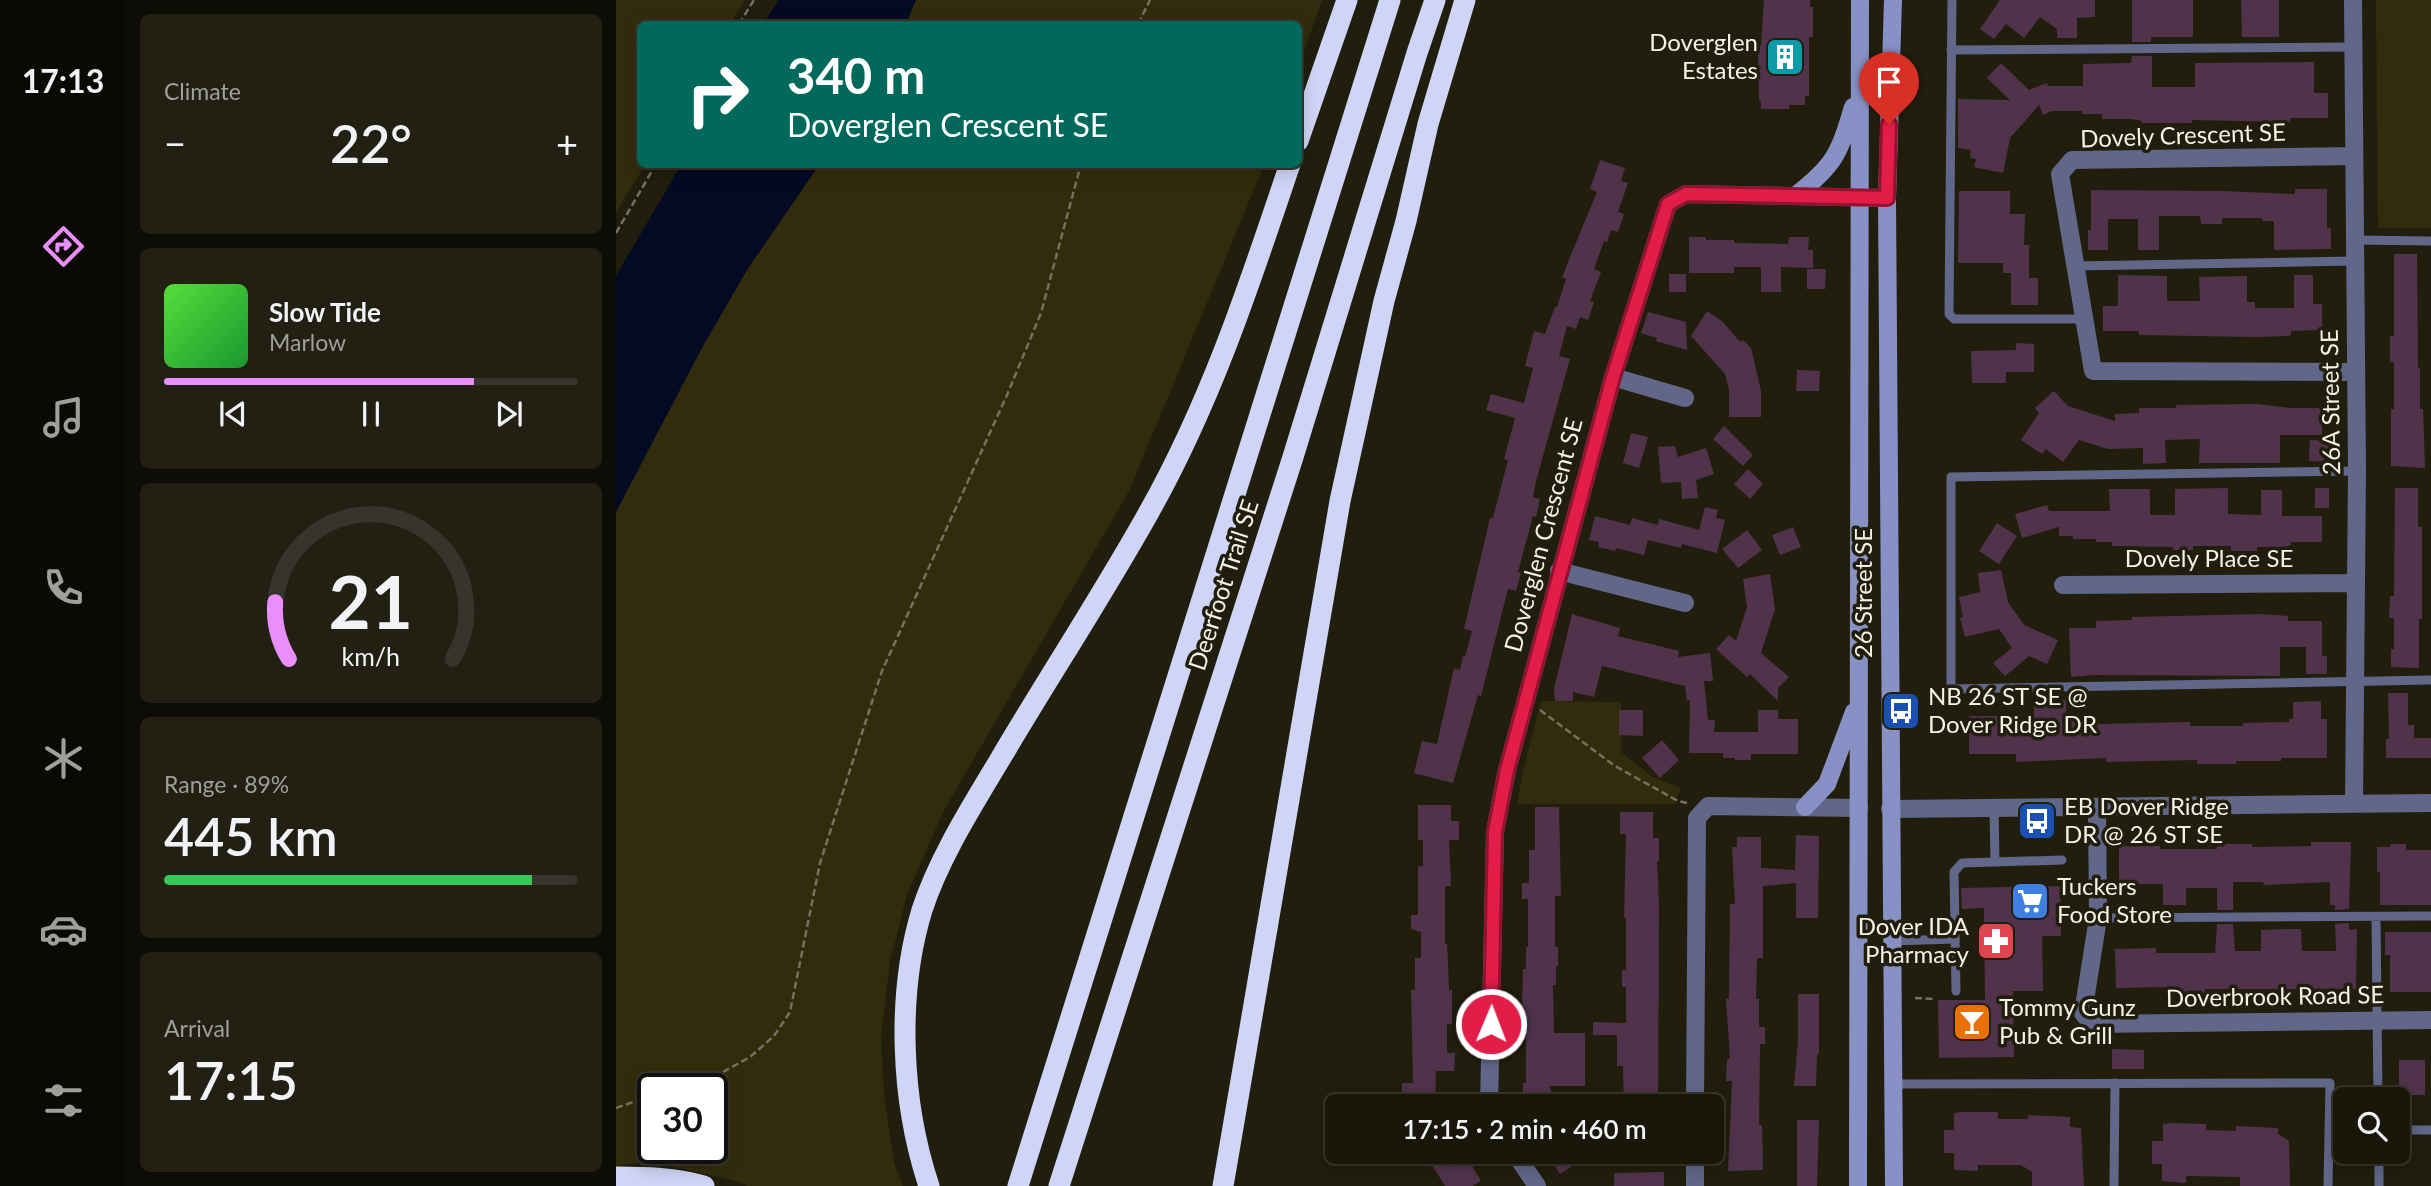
<!DOCTYPE html>
<html lang="en">
<head>
<meta charset="utf-8">
<style>
  body { margin:0; font-family:Lato,sans-serif; background:#221f13; color:#f1f3f6; height:100vh; display:flex; flex-direction:column; font-size:26px; white-space:nowrap }
  * { box-sizing:border-box; margin:0 }
  p { font-size:23px; color:#9f9f9c }
  .icon { flex:none; width:38px; height:38px; fill:none; stroke:currentColor; stroke-width:2; stroke-linecap:round; stroke-linejoin:round }
  .map { position:relative; flex:1; overflow:hidden }
  .sheet { display:flex; flex-direction:column; gap:14px; padding:14px; background:#0e0c06; width:490px }
  .sheet>* { flex:none }
  .top-card { position:absolute; left:21px; top:21px; width:665px; height:147px; border-radius:10px; box-shadow:0 4px 18px #0003,0 0 0 2px #37352b; background:#00695c; color:#fff; overflow:hidden }
  .controls { position:absolute; left:1717px; top:1087px; display:grid; gap:14px }
  .controls a { display:grid; place-items:center; width:77px; height:77px; border-radius:10px; background:#19160a; box-shadow:0 4px 18px #0003,0 0 0 2px #37352b; font-size:35px }
  .speed { position:absolute; left:21px; top:1073px; display:flex; gap:14px; font-size:35px; font-weight:700; text-align:center }
  .speed>* { display:grid; place-content:center; width:91px; height:91px; border-radius:50%; background:#19160a; box-shadow:0 4px 18px #0003,0 0 0 2px #37352b; line-height:1 }
  .speed .limit { border:4px solid #111; border-radius:10px; background:#fff; color:#111 }
  .pin { position:absolute; display:grid; place-items:center; width:60px; height:60px; color:#fff; margin:-72px -30px; border-radius:50% 50% 50% 0; rotate:-45deg; box-shadow:0 0 7px #0007 }
  .pin .icon { rotate:45deg }
  .me { position:absolute; width:77px; margin:-38px; rotate:1deg; stroke-linejoin:round; filter:drop-shadow(0 0 5px #0008) }
  .turn { display:flex; align-items:center; gap:24px; height:147px; padding:0 35px; font-size:32px }
  .turn .icon { width:91px; height:91px; stroke-width:2.5 }
  .turn b { display:block; font-size:49px; line-height:60px }
  .big { font-size:52px; font-weight:600; line-height:1.1 }
  .sheet .card { flex:1; display:flex; flex-direction:column; justify-content:center; gap:10px; min-width:0; padding:0 24px; border-radius:10px; background:#221f13 }
  .sheet .dial { align-items:center; gap:0 }
  .dial svg { height:182px; overflow:visible; fill:none; stroke:#37352b; stroke-width:7; stroke-linecap:round; text-anchor:middle }
  .dial text { fill:#f1f3f6; stroke:none }
  .song { display:flex; align-items:center; gap:21px }
  .cover { width:84px; height:84px; border-radius:10px; background:linear-gradient(135deg,hsl(110 70% 55%),hsl(130 70% 35%)) }
  .played { height:7px; border-radius:4px; background:linear-gradient(90deg,#ea8dfd 75%,#37352b 75%) }
  .keys { display:flex; justify-content:space-around; direction:ltr }
  .heat { display:flex; justify-content:space-between; align-items:center; font-size:38px; direction:ltr }
  .charge { height:10px; border-radius:5px; background:linear-gradient(90deg,#34c759 89%,#37352b 0) }
  .trip { position:absolute; left:709px; top:1094px; width:399px; height:70px; border-radius:10px; background:#19160a; box-shadow:0 4px 18px #0003,0 0 0 2px #37352b; font-weight:600; line-height:70px; text-align:center }
  main { display:flex; flex:1; min-height:0 }
  .tabs { display:flex; flex-direction:column; width:126px; justify-content:space-around; align-items:center; background:#0a0904; color:#9f9f9c }
  .tabs .icon { width:49px; height:49px }
  .tabs .on { color:#ea8dfd }
  .tabs b { font-size:32px; color:#f1f3f6 }
  .map>svg:first-child { display:block }
</style>
</head>
<body>
<main>
<nav class="tabs">
<b>17:13</b>
<svg class="icon on" aria-label="directions" viewBox="0 0 24 24"><path d="M12 3l9 9-9 9-9-9zM9 14v-3h6M13 9l2 2-2 2"/></svg>
<svg class="icon" aria-label="music" viewBox="0 0 24 24"><path d="M9 18V5l10-2v13"/><circle cx="6" cy="18" r="3"/><circle cx="16" cy="16" r="3"/></svg>
<svg class="icon" aria-label="phone" viewBox="0 0 24 24"><path d="M5 4h4l2 5-3 2q2 4 5 5l2-3 5 2v4C11 20 4 13 5 4z"/></svg>
<svg class="icon" aria-label="climate" viewBox="0 0 24 24"><path d="M12 3v18M4 7l16 10M4 17L20 7"/></svg>
<svg class="icon" aria-label="car" viewBox="0 0 24 24"><path d="M5 17H2v-5l4-1 3-4h7l3 4 3 1v5h-3M9 17h6M6 11h13"/><circle cx="7" cy="17" r="2"/><circle cx="17" cy="17" r="2"/></svg>
<svg class="icon" aria-label="filters" viewBox="0 0 24 24"><path d="M4 7h16M4 17h16"/><circle cx="9" cy="7" r="2"/><circle cx="15" cy="17" r="2"/></svg>
</nav>
<section class="sheet">
<div class="card"><p>Climate</p>
<div class="heat"><a>−</a><b class="big">22°</b><a>+</a></div>
</div>
<div class="card">
<div class="song"><i class="cover"></i><div><b>Slow Tide</b><p>Marlow</p></div></div>
<div class="played"></div>
<div class="keys"><svg class="icon" aria-label="previous" viewBox="0 0 24 24"><path d="M18 5L8 12l10 7zM5 5v14"/></svg><svg class="icon" aria-label="pause" viewBox="0 0 24 24"><path d="M8 5v14M16 5v14"/></svg><svg class="icon" aria-label="next" viewBox="0 0 24 24"><path d="M6 5l10 7-10 7zM19 5v14"/></svg></div>
</div>
<div class="card dial"><svg viewBox="0 0 100 80">
<path d="M14 69A42 42 0 1 1 86 69"/>
<path d="M14 69A42 42 0 0 1 8 44" stroke="#ea8dfd"/>
<text x="50" y="56" font-size="32" font-weight="700">21</text>
<text x="50" y="72" font-size="11">km/h</text>
</svg></div>
<div class="card"><p>Range · 89%</p><b class="big">445 km</b><div class="charge"></div></div>
<div class="card"><p>Arrival</p><b class="big">17:15</b></div>
</section>
<div class="map">
<svg width="1815" height="1186" viewBox="0 0 1815 1186">
  <rect width="100%" height="100%" fill="#211e0d"/>
  <path fill="#332c0c" fill-rule="evenodd" d="M0,0H129L114,24H24V164L29,165L0,212Z
    M290,0H706L683,66L682,24H274Z
    M1760,0H1815V228H1762Z
    M182,165H648L513,491L327,812L291,895L274,961L265,1036L268,1095L278,1163L287,1186H131L121,1181L33,1161L0,1166V481ZM37,1088H96V1148H37Z
    M925,701L1005,702V752L1035,776L1065,788L1058,804H901L908,767Z"/>
  <path fill="#020a24" d="M163,0H300L290,24H147Z
    M65,165H203L131,270L87,346L0,512V276Z"/>
  <path fill="#50334b" d="M1148,0H1194V7H1197V37H1193V96H1189V105H1173V109H1145V101H1143L1142,45H1145Z
    M1384,0H1479V17L1461,18V38H1441V29L1424,17L1408,38L1390,24L1378,39L1364,29Z
    M1516,0H1577V37H1535V42H1516Z
    M1625,0H1663V37H1626Z
    M1516,56H1536V87H1579V63L1698,62V93H1712V118H1674V122L1576,120V123H1526V121L1516,119H1486V114H1466V111H1436L1427,115L1423,105L1394,138L1387,173L1358,167L1360,159L1354,158L1355,150L1342,148V99L1394,100L1371,78L1385,63L1413,90L1431,83L1432,86H1467V64L1515,63Z
    M984,160L1009,168L1005,181L1012,183L1002,212L1008,214L1002,232L995,230L991,242L988,241L978,269L985,272L977,293H973L977,294L974,301L978,302L972,320L964,317L960,329L951,326L943,356L954,359L920,481L917,497L924,499L920,517L917,516L902,572L905,573L900,591L892,589L865,696L862,695L837,783L798,773L806,741L821,744L838,668L844,670L847,656L849,657L856,631L848,629L874,518H877L892,460L888,459L899,418L870,410L875,394L908,403L917,368L909,366L918,331L929,334L939,307H941L950,279L946,278L952,262L981,192L974,189Z
    M1679,189H1711V228H1715V249L1658,250V221H1646V218H1606V224H1585L1584,216H1543V250H1522V219H1492V250H1472V230H1475V190L1606,191L1679,194Z
    M1343,191H1394V214H1409L1408,245H1413V278H1422V305H1395V273H1387V263H1342Z
    M1073,237H1090V240H1118V243L1172,244L1173,237H1193L1192,250H1197V268L1165,267V292H1145V267H1118V273H1073Z
    M1778,254H1801L1802,368H1804V409H1807L1809,468L1775,466V409H1778V362H1774V336H1778Z
    M1191,269H1210L1209,289H1191Z
    M1053,274H1070V292H1053Z
    M1502,275L1551,276V301H1584L1583,277L1631,276V302H1639V308H1678V275H1697V304H1706V330L1675,331V335L1673,336L1639,337L1523,335V331H1487V306H1502Z
    M1091,311L1107,322L1124,342L1127,340L1135,348L1145,391V417H1113V390L1109,374L1075,336Z
    M1032,312L1070,322L1071,350L1040,341L1041,338L1025,333Z
    M1400,343L1418,344V372H1390V383H1356L1355,351L1400,350Z
    M1181,370L1204,371L1203,391H1180Z
    M1438,391L1452,406L1499,421V414L1523,413V408H1560V405L1641,404L1675,408H1706V435H1664V463H1583L1584,439L1549,440L1550,463L1527,464V448L1492,449L1463,440L1447,462L1430,449L1426,454L1405,440L1423,413L1419,408Z
    M1108,426L1137,455L1127,466L1097,439Z
    M1015,433L1032,437L1023,468L1007,463Z
    M1694,440L1717,441L1716,462L1693,461Z
    M1059,446L1062,457L1090,448L1098,474L1080,480L1082,498L1066,499L1065,482L1045,483L1042,447Z
    M1132,469L1147,484L1134,499L1118,484Z
    M1612,488V514L1645,515V490H1666V516H1706V542H1675V545L1668,547H1641V551H1615V546H1577V550H1557V547L1496,546V542H1480V539H1457V536H1443V527L1406,538L1399,514L1431,505L1433,511H1494L1493,489H1534V515H1559V489Z
    M1699,488H1713V508H1699Z
    M1779,488H1802V527H1806V619H1803V668L1775,667V649H1778V618H1773L1774,596H1778Z
    M1089,507L1102,510L1100,518L1109,520L1101,553L1066,544L1065,548L1032,540L1028,555L1000,548L999,551L982,547L983,542L973,540L979,516L1014,525L1016,518L1042,525L1043,519L1083,530Z
    M1381,523L1401,536L1383,564L1363,551Z
    M1177,527L1185,547L1164,555L1156,535Z
    M1131,530L1146,550L1122,568L1106,549Z
    M1385,570L1392,602L1408,625L1442,640L1431,664L1413,656L1389,676L1377,663L1396,648L1383,629L1349,637L1344,618L1347,617L1343,597L1364,592L1362,573Z
    M1154,574L1159,609L1145,653L1173,677L1162,688V701L1134,674L1131,677L1100,649L1113,635L1120,641L1131,607L1127,579Z
    M956,614L1004,628L1002,636L1063,651L1062,657L1094,653L1097,681H1088L1092,720H1099L1098,732H1142V710H1162V719H1182V754H1135V760H1119V758H1107V753H1073L1074,700L1071,701L1069,686L986,666L978,697L957,692V701H939L938,689Z
    M1644,614L1672,616V621H1706V656H1711V674H1690V647H1664V676L1478,675L1455,677L1453,628H1480V621L1516,620V617Z
    M1772,693H1792V725H1798V738H1815V758H1770V739H1773Z
    M1450,700V720H1483V724L1574,722V726H1627V723L1673,722V719H1677V702L1705,701V719H1711V758H1665V761H1620V764H1581V760L1490,762V758L1400,762V754H1353V716H1391V722H1418V701Z
    M1003,710H1027V736L1003,735Z
    M1046,740L1063,760L1044,778L1026,758Z
    M802,805H835V821H843V840H833L835,886H829V944H831L832,960L833,990H836V1024H831V1053H839L838,1071H820L819,1106H792V1104H786V1083H797L795,990H799V958H805V932L795,929V915H802V866H807V840H802Z
    M919,807H943L945,896H939V947H942V966H940V985H937L938,1033H969V1086H933L940,1100H907V1083H910V1023H906V1006L907,969H910V947H912V899H906V883H913V850H919Z
    M1004,812H1037V838H1043V861H1041L1043,904L1042,1106H1008L1007,1066H1001V1035H977V1022L1010,1023V987H1006V970H1010V918H1008L1010,834H1004Z
    M1180,835L1203,836L1202,918H1180V883L1147,886V958H1141L1140,999H1143V1027H1149V1044H1144L1143,1125H1146L1147,1170L1112,1171L1116,1081H1110L1111,1059H1114L1110,999H1113L1114,904H1119L1116,847H1121V837H1145V868L1179,870Z
    M1695,842H1735L1733,909L1719,910V905H1714V882L1648,885L1647,882H1617V910H1601V888H1570V905H1547V884H1503V846H1544V849H1601V844H1636V847L1695,846Z
    M1775,844H1790V850H1815V905H1764V872H1761V847H1774Z
    M1444,886L1445,936H1426L1427,991H1397L1398,1057L1323,1058L1322,1000H1369L1368,908L1346,909L1345,888Z
    M1733,923V930L1741,929L1740,989H1589V993H1551V987L1500,988L1499,949L1540,948V953H1599L1601,924H1617L1619,951H1645V930L1669,929H1685L1686,951H1720L1719,924Z
    M1769,932H1815V992H1774V955H1769Z
    M1182,994H1203V1054H1201L1200,1086H1178L1182,1040Z
    M1496,1049L1528,1050V1069H1496Z
    M1783,1060H1809V1095H1783Z
    M1348,1112H1382V1119H1412V1115L1454,1117V1127L1465,1128L1468,1186H1416V1172L1405,1165H1362V1171L1338,1170V1153H1328V1130H1338V1113Z
    M1181,1120H1203L1201,1186H1181Z
    M1556,1123L1590,1124V1130L1620,1131V1126L1662,1128V1134L1673,1141L1674,1186H1624V1177L1570,1176V1183L1546,1181V1164H1536V1141H1547V1124Z
    M804,1152H847L834,1158L837,1167L852,1159L865,1181L856,1186H829L816,1165L810,1167Z
    M930,1152H957L963,1162L944,1174Z
    M1048,1172V1186H998V1173Z"/>
  <g fill="none" stroke-linecap="round" stroke-linejoin="round">
    <path stroke="#737162" stroke-width="2.5" stroke-dasharray="7 3.5" stroke-linecap="butt" d="M123,24L138,0
      M522,24L534,0
      M0,233L40,164
      M924,710L999,766L1062,801L1071,803
      M1299,998L1318,999
      M57,1088L105,1073L134,1057L158,1036L174,1012L204,863L266,671L391,395L425,313L465,164
      M0,1108L37,1095"/>
    <path stroke="#616788" stroke-width="9" d="M1336,0L1333,314L1338,319H1468
      M1335,50L1737,47
      M1738,240L1815,241
      M1459,266L1738,261
      M1741,471L1335,477V689L1815,680
      M1378,808L1379,862
      M1760,917L1762,1099
      M1482,918L1815,916
      M1275,941L1339,939
      M1340,991L1338,872L1346,863L1446,860
      M1277,1084L1714,1083L1712,1186
      M1782,1130H1815
      M1763,1152V1186
      M1498,1186L1499,1083"/>
    <path stroke="#616788" stroke-width="18" d="M1737,0L1741,471L1738,803
      M1738,156L1456,160L1444,174L1477,371L1739,372
      M997,377L1069,398
      M943,571L1069,603
      M1447,585L1740,583
      M1481,808L1482,918L1467,1013L1475,1024L1815,1020
      M1274,809L1815,803
      M873,1106L879,832L891,770L997,377L1052,204L1070,194L1271,198
      M1079,1106L1081,818L1092,806L1243,808
      M898,1152L921,1186
      M1079,1186V1152"/>
    <path stroke="#8891c6" stroke-width="18" d="M1277,0L1271,198L1278,1186
      M1179,196C1219,165 1223,154 1237,107
      M1189,807L1211,784L1238,712
      M1242,1186L1244,0"/>
    <path stroke="#ced5f6" stroke-width="21" d="M682,141L731,0
      M0,1177C30,1177 59,1178 88,1186
      M313,1186C285,1102 280,996 306,910C323,858 355,808 383,761C432,678 486,596 533,512C595,402 634,283 674,164
      M402,1186L774,0
      M443,1186L677,457L801,53L819,0
      M607,1186L724,501L768,301L790,221L812,124L849,0"/>
  </g>
  <g fill="none" stroke-linecap="round" stroke-linejoin="round">
    <defs>
      <path id="route" d="M875,1024L879,832L891,770L997,377L1052,204L1070,194L1271,198L1273,124"/>
    </defs>
    <use href="#route" stroke="#92132f" stroke-width="18"/>
    <use href="#route" stroke="#e11d48" stroke-width="12"/>
  </g>
  <defs>
    <symbol id="building-square" viewBox="-11 -11 22 22"><rect x="-9" y="-9" width="18" height="18" rx="4" fill="#0f9aa8" stroke="#211e0d"/><path d="M-4-6H4V6H1V3H-1V6H-4ZM-2.5-4.3h1.7v1.8h-1.7ZM.8-4.3h1.7v1.8H.8ZM-2.5-1h1.7V.8h-1.7ZM.8-1h1.7V.8H.8Z" fill="#fff"/></symbol>
    <symbol id="bus-square" viewBox="-11 -11 22 22"><rect x="-9" y="-9" width="18" height="18" rx="4" fill="#1a4fb4" stroke="#211e0d"/><path d="M-5-6H5V4H4V6H2V4H-2V6H-4V4H-5ZM-3.5-4V0h7V-4ZM-3.5 1.2v1.5H-2V1.2ZM2 1.2v1.5H3.5V1.2Z" fill="#fff"/></symbol>
    <symbol id="supermarket-square" viewBox="-11 -11 22 22"><rect x="-9" y="-9" width="18" height="18" rx="4" fill="#3f7fe0" stroke="#211e0d"/><path d="M-6-5.5h2.5l.6 2H6L4.5 2H-2.5L-4.4-4H-6ZM-1.5 3.2a1.3 1.3 0 1 0 .1 0ZM3 3.2a1.3 1.3 0 1 0 .1 0Z" fill="#fff"/></symbol>
    <symbol id="pharmacy-square" viewBox="-11 -11 22 22"><rect x="-9" y="-9" width="18" height="18" rx="4" fill="#e0444e" stroke="#211e0d"/><path d="M-2-6h4v4h4v4h-4v4h-4v-4h-4v-4h4Z" fill="#fff"/></symbol>
    <symbol id="bar-square" viewBox="-11 -11 22 22"><rect x="-9" y="-9" width="18" height="18" rx="4" fill="#e8710a" stroke="#211e0d"/><path d="M-6-5H6L.8 .8V4.5H3.5V6h-7V4.5H-.8V.8Z" fill="#fff"/></symbol>
  </defs>
  <g fill-rule="evenodd">
    <use href="#building-square" x="1147" y="35" width="44" height="44"/>
    <use href="#bus-square" x="1263" y="689" width="44" height="44"/>
    <use href="#bus-square" x="1399" y="799" width="44" height="44"/>
    <use href="#supermarket-square" x="1392" y="879" width="44" height="44"/>
    <use href="#pharmacy-square" x="1358" y="919" width="44" height="44"/>
    <use href="#bar-square" x="1334" y="1000" width="44" height="44"/>
  </g>
  <g text-anchor="middle" stroke-width="7" stroke-linejoin="round" paint-order="stroke">
    <g font-size="24" fill="#f4f2e7" stroke="#211e0d" text-anchor="start">
      <text x="1142" y="51" text-anchor="end">Doverglen<tspan x="1142" dy="28">Estates</tspan></text>
      <text x="1312" y="705">NB 26 ST SE @<tspan x="1312" dy="28">Dover Ridge DR</tspan></text>
      <text x="1448" y="815">EB Dover Ridge<tspan x="1448" dy="28">DR @ 26 ST SE</tspan></text>
      <text x="1441" y="895">Tuckers<tspan x="1441" dy="28">Food Store</tspan></text>
      <text x="1353" y="935" text-anchor="end">Dover IDA<tspan x="1353" dy="28">Pharmacy</tspan></text>
      <text x="1383" y="1016">Tommy Gunz<tspan x="1383" dy="28">Pub &amp; Grill</tspan></text>
    </g>
    <g font-size="24" fill="#f4f2e7" stroke="#211e0d">
      <text transform="translate(1567 136) rotate(-2)" y="8">Dovely Crescent SE</text>
      <text transform="translate(1715 402) rotate(-91)" y="8">26A Street SE</text>
      <text transform="translate(928 535) rotate(-75)" y="8">Doverglen Crescent SE</text>
      <text x="1593" y="567">Dovely Place SE</text>
      <text transform="translate(608 585) rotate(-72)" y="8">Deerfoot Trail SE</text>
      <text transform="translate(1248 593) rotate(-90)" y="8">26 Street SE</text>
      <text transform="translate(1659 997) rotate(-1)" y="8">Doverbrook Road SE</text>
    </g>
  </g>
</svg>
<div class="controls">
<a><svg class="icon" aria-label="search" viewBox="0 0 24 24"><circle cx="10" cy="10" r="6"/><path d="M15 15l6 6"/></svg></a>
</div>
<div class="speed"><div class="limit">30</div></div>
<div class="pin" style="left:1273px;top:124px;background:#d93025"><svg class="icon" aria-label="arrive" viewBox="0 0 24 24"><path d="M6 21V4h12l-3 4 3 4H6"/></svg></div>
<svg class="me" style="left:875px;top:1024px" viewBox="-20 -20 40 40"><circle r="17" fill="#e11d48" stroke="#fff" stroke-width="3"/><path d="M0-11L8 9 0 5-8 9z" fill="#fff"/></svg>
<div class="trip">17:15 · 2 min · 460 m</div>
<div class="top-card">
<div class="turn"><svg class="icon" aria-label="right" viewBox="0 0 24 24"><path d="M7 20v-9h11M14 6l5 5-5 5"/></svg><div><b>340 m</b>Doverglen Crescent SE</div></div>
</div>
</div>
</main>
</body>
</html>
